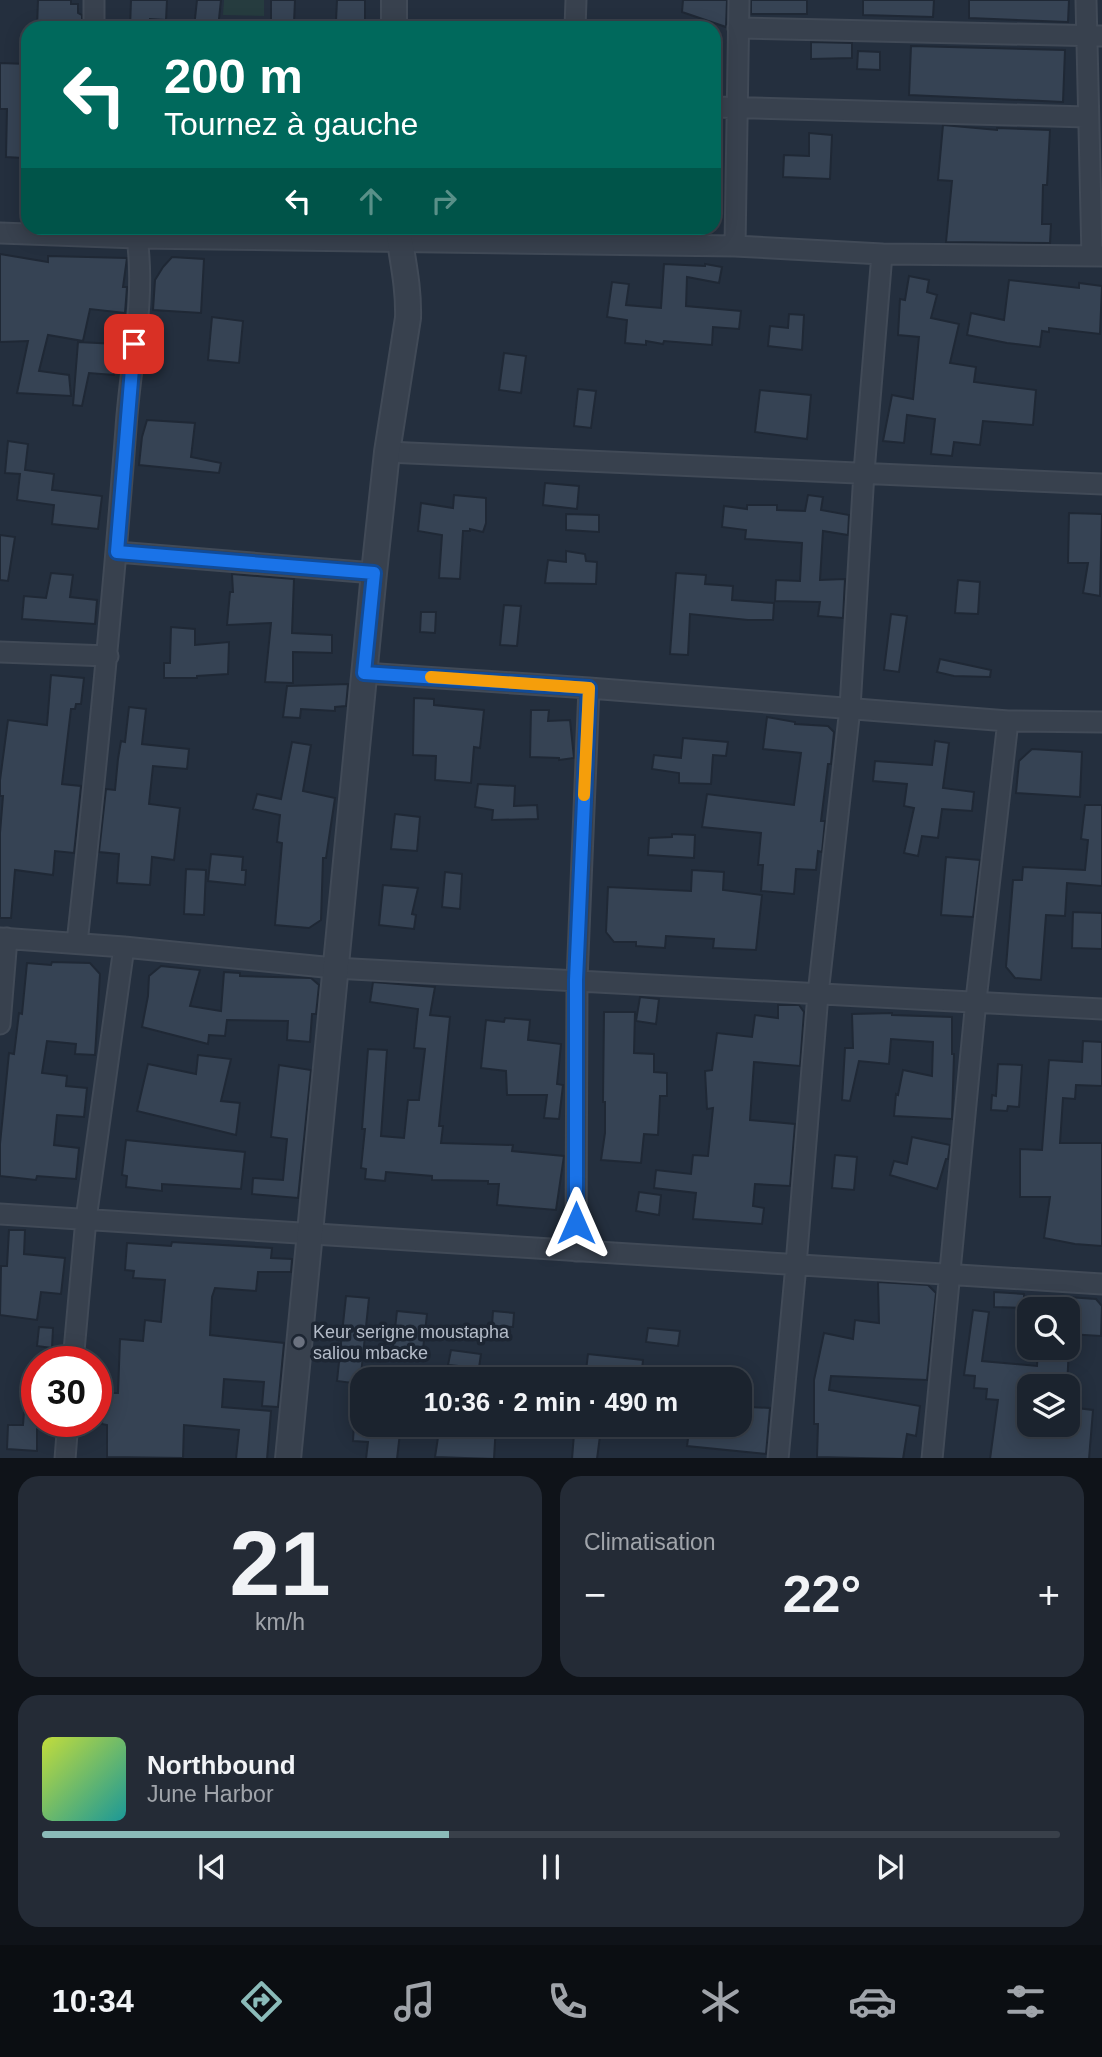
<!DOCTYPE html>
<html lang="fr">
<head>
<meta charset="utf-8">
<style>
  body { margin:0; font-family:Arial,sans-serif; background:#242b36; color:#f1f3f6; height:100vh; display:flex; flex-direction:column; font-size:26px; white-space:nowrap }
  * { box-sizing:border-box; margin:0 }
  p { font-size:23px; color:#a0a4aa }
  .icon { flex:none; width:38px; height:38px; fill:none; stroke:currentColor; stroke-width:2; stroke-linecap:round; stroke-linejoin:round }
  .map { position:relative; height:1458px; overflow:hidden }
  .details { display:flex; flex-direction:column; gap:18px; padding:18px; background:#0f1319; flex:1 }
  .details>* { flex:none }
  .banner { position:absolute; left:21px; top:21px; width:700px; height:214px; border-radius:21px; box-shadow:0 4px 18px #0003,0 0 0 2px #39404a; background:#00695c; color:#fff; overflow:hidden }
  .buttons { position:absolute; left:1017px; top:1297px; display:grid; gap:14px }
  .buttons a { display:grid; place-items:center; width:63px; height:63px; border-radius:14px; background:#1b232e; box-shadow:0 4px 18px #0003,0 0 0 2px #39404a; font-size:35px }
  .speed { position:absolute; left:21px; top:1346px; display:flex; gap:14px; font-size:35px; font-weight:700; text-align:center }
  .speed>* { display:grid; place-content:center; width:91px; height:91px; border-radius:50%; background:#1b232e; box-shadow:0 4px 18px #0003,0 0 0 2px #39404a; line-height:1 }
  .speed .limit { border:10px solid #d22; background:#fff; color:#111 }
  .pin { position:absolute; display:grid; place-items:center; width:60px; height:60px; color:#fff; margin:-30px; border-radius:14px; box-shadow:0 4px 10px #0006 }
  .me { position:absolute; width:77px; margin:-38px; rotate:0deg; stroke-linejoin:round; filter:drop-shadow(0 0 5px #0008) }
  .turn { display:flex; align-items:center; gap:24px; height:147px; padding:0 28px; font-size:32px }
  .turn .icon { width:91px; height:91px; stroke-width:2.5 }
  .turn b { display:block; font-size:49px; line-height:60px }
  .lanes { display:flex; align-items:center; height:66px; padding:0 28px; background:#0003; justify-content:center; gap:35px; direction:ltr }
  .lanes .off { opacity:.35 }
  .big { font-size:52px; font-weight:600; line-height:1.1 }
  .details .card { flex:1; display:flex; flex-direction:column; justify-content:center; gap:10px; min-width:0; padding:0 24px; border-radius:21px; background:#242b36 }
  .details .dial { align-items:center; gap:0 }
  .dial b { font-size:91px; line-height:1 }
  .song { display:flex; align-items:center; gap:21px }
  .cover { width:84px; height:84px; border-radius:10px; background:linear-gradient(135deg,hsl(70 70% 55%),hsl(180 70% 35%)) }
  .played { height:7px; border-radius:4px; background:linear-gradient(90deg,#8bbbb9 40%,#39404a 40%) }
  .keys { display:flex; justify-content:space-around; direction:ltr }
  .heat { display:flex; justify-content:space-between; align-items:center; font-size:38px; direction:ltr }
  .details .tiles { flex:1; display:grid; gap:18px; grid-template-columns:1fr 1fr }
  .card:last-child { grid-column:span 2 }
  .trip { position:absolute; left:350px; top:1367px; width:402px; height:70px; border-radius:21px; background:#1b232e; box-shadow:0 4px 18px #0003,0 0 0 2px #39404a; font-weight:600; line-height:70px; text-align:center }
  .menu { display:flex; height:112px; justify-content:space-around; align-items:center; background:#0b0e12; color:#a0a4aa }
  .menu .icon { width:49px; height:49px }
  .menu .active { color:#8bbbb9 }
  .menu b { font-size:32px; color:#f1f3f6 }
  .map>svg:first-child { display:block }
</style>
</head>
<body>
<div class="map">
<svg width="1102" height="1459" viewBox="0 0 1102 1459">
  <rect width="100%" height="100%" fill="#242f3e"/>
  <path fill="#263c3f" d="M224,0H264V16L223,15Z"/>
  <path fill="#364354" stroke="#1f2835" stroke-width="2" d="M38,0H71V4H78V13L82,15V28H37Z
    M131,0H167L166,20L150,19V28H130Z
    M197,0H221L218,28H194Z
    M271,0H295L294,23L271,22Z
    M337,0H365V21H336Z
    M683,0H727L726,27L682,12Z
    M751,0H807V14H751Z
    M863,0H934L933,17L863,15Z
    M969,0H1069L1068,22L969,18Z
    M811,42L852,43V58L811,59Z
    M911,46L1065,50L1063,102L909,95Z
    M858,51L880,52V70L857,69Z
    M0,63L28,64V107L25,106L23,158L6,157L7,109H0Z
    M943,125L997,130V128L1050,130L1047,185H1043L1042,224H1051L1050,243L946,242L952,181L938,180Z
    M809,133L832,135L830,179L783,177L784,155L809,156Z
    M0,254L48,262V256L127,258L123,287H127L125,313L90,309L83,341L48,335L39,371L69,375L71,396L17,393L28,341L0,342Z
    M172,257L204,259L201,313L153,310L155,280L163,267Z
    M664,264L705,266V264L722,267L719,283L687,277L686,306L741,311L739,329L713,327L712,345L664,341L663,344L646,341V345L625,343L627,320L607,317L612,282L629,284L626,305L661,308Z
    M909,276L929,280L927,292L937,295L931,318L959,324L950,363L976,367L974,382L1036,390L1033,425L983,421L980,445L954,442L952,456L931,454L935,419L907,415L904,443L883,441L892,395L913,399L919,337L898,335L900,299L905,300Z
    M1009,280L1079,288V283L1102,286L1100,334L1049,328V332L1042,331L1040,347L1007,343L967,335L971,313L1004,320Z
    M789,314L804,315L802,350L768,346L770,326L788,328Z
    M212,317L243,321L239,363L208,360Z
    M78,342L117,344L114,375L89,373L82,406L73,405Z
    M504,353L526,356L521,393L499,390Z
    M578,389L596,391L591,428L574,426Z
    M760,390L811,395L807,439L755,432Z
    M147,420L195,423L191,457L221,463L219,473L139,465L142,437Z
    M8,441L28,444L25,470L54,474L52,490L102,496L98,529L52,524L54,505L17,500L20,474L5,473Z
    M545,483L579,486L577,509L543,505Z
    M454,495L486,498V523L483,532L470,529V531H463L460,579L439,578L442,535L418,531L421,503L453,508Z
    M808,495L823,497L821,510L849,515L848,535L823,531L820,580L845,579L843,618L818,616L820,602L775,601L776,580L800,581L802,543L745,539L746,530L722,527L724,506L747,509V505H777V510L805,511Z
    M1069,513L1102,514L1100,596L1083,593L1088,563H1068Z
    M566,514L599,515V532L566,530Z
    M0,535L15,537L8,581L0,580Z
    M566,551L585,554L586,561L597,562L596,584L545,583L548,560L566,562Z
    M51,573L73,575L70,597L97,600L95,624L22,619L24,596L46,598Z
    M676,573L706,575L705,584L733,586L732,600L774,603L773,620H748L690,614L688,655L670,654Z
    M232,574L294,579L292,633L332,635V653L293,652V683L265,682L271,623L227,625L230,592H233Z
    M958,580L980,582L978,614L955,613Z
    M504,605L521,606L517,646L500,645Z
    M421,612H436L435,633L420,632Z
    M891,614L907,616L899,672L884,670Z
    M171,627L195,629V645L229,642L228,674L197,676V678H164V663H170Z
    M940,659L991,670L990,677L954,676L937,672Z
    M51,675L84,678L81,704H76L75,709H71L62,784L81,786L74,853L55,851L53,875L15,870L11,918H0V833L3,796H0V780L8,720L47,725Z
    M348,684L346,706L335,707V711L301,709L300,718L283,717L287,686Z
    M414,698L434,699V705L484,710L480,748L474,747L471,783L435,780L436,756L413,755Z
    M129,707L146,709L142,744L189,749L187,769L153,766L149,804L180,808L174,860L152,857L150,885L117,883L119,854L99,852L106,789L115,790L118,759L121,741L125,742Z
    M531,710H549L548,721L570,720L574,758L559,760V758L530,757Z
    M767,717L795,722V724L828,726L834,732L831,764H828L821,821H825L822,852L818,851L816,870L796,869L794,894L761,891L763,865H758L761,833L702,827L707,794L794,805L801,753L763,749Z
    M683,738L728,742L726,756L713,755L711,784L679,783V773L652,769L654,755L681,758Z
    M935,741L949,743L943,788L974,792L972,811L942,809L938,838L922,836L918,856L904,853L914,808L904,806L907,784L873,781L875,761L932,765Z
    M292,742L311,745L303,791L335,798L326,858H323L321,920L309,928L275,925L282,843L277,842L280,815L253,809L257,794L281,799Z
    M1032,749L1082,752L1080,797L1016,793L1019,761Z
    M478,784L515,786L514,806L537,805L538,819L492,820L493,810L475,807Z
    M1085,805H1102V886L1067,883L1065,916L1046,915L1041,980L1015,978L1006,967L1013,880H1022L1023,867L1085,870L1088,840L1081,839Z
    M395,814L420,817L417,851L391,849Z
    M672,834L695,835L694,858L648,855L649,838L672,837Z
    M211,854L243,857L242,870H246L245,885L208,881Z
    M946,857L980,860L973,917L941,915Z
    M186,869L206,870L204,915L184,914Z
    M692,870L724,872L723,890L762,895L756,950L713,948L714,939L666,936L665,948L636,946V942H614L606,932L608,887L691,891Z
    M445,872L462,874L460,909L442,907Z
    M383,885L418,888L412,914L416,915L414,929L379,925Z
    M1073,912L1102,913V949L1072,948Z
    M52,962L90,963L100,974L95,1055L75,1054L76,1044L47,1041L42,1073L67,1076L66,1086L87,1088L84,1117L57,1115L54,1145L79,1148L76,1179L37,1176L36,1180L0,1176V1144L9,1053L14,1054L19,1013L22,1014L27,963L51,965Z
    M161,966L200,970L190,1006L221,1011L224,972L240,973V976L311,978L319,985L316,1014H312L310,1042L287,1040L288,1021L227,1020L225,1036L209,1035L208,1044L142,1027L148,996L149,976Z
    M373,982L435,987L430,1015L450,1017L439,1126H443L441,1143L513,1145L512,1151L564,1156L556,1210L497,1205L499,1184H488V1181L432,1180V1176L386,1172L385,1181L365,1179L366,1169L361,1168L365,1129H362L368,1049L387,1050L381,1136L404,1138L408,1100H419L425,1049L414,1048L418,1009L370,1002Z
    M640,997L659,999L656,1024L636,1021Z
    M778,1005H799L804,1012L800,1066L754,1062L750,1120L795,1124L790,1186L755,1184L753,1206L764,1208L762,1224L693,1219L696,1193L654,1188L656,1170L691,1174L693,1155L708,1156L713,1108L707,1109L705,1071L712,1070L717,1033L752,1037L755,1015L778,1018Z
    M604,1012H635L634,1053L654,1054V1072L667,1073V1096H660L658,1135L644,1134L641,1163L601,1160L605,1133V1102H603Z
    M892,1013V1015L952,1017V1054H954L952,1119L894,1116L896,1094L898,1095L903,1070L932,1076L933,1042L891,1039L889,1064L859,1061L850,1101L842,1100L845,1048H853L852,1014Z
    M505,1018L530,1020L528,1040L561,1044L557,1084L563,1085L559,1119L544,1118L547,1095H507L506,1071L481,1068L486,1020L504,1022Z
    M1083,1041L1102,1042V1086L1076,1085L1075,1099L1063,1098L1060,1143H1102V1246L1075,1244L1044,1238L1050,1197H1020V1149L1042,1150L1049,1060L1082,1062Z
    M198,1055L231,1059L221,1101L240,1103L236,1135L137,1111L148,1064L196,1074Z
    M998,1064L1022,1065L1019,1107L1008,1106L1007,1111L991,1110L992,1095L996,1096Z
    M279,1065L311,1070L298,1198L252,1194L253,1178L283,1180L287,1139L271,1137Z
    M912,1137L950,1145L948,1159H946L937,1189L890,1175L894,1161L907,1164Z
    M126,1140L245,1152L241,1189L162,1184V1191L126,1187L127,1176L122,1175Z
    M835,1155L857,1157L854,1190L832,1188Z
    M639,1192L661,1195L659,1215L636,1211Z
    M9,1230H25L24,1254L65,1258L61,1294L41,1292L37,1320L0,1315L1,1266H7Z
    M172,1242L272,1248L271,1258L292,1259L291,1272H258L256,1291L215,1288L212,1297L210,1335L284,1343L278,1407L262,1406L264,1382L224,1379L222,1407L271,1411L267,1459H236L239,1430L184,1425L183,1458L107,1457V1425L102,1424L104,1393H118L120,1339L143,1341L145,1320L161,1322L165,1280L133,1278L134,1271L125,1270L127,1243L171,1246Z
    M878,1282L928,1285L936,1293L927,1380L831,1376L829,1390L920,1406L916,1436L907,1434L903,1459L817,1457L818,1424H814V1380L824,1333L853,1339L855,1320L879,1323Z
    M994,1292L1024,1294V1308L994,1307Z
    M346,1296L369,1298L360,1384L337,1381Z
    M1068,1297L1096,1299L1102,1306L1101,1336L1068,1334Z
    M973,1310L989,1312L982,1361L1037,1366L1038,1348H1069L1067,1386H1029L1025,1424H1068V1407L1093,1410L1089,1459H990L998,1400L986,1399L987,1389L974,1388L975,1376L964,1375Z
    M397,1311L427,1314L422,1358L392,1355Z
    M493,1311L514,1313L513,1327L492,1326Z
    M39,1327L53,1328L52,1348L37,1346Z
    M648,1328L680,1331L678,1346L646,1342Z
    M451,1350L481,1354L479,1368L448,1365Z
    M588,1354L643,1360L641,1379H585Z
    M26,1385L37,1386V1451L7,1449L8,1425H23Z
    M749,1407L770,1408L766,1454L687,1446L690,1424H740V1421L748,1422Z
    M354,1424H401L397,1459H366L368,1442L353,1441Z
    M440,1424H496L494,1459L435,1457Z
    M574,1434L600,1436L597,1459H572Z"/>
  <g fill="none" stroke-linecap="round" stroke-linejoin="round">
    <defs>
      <path id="minor" d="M1086,0L1092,256
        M94,28V0
        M575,28L576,0
        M738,28L1102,36
        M714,107L1087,117
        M0,233L137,238L735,246L882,254L1102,256
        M735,246L739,0
        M387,452L1102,484
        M117,552L374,573
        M0,652L108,656
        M364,673L589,688L1008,721L1102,722
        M0,938L124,947L334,968L1102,1009
        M77,943C96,771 113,600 126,428C130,365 146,301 137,238
        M0,1024L7,938
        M0,1214L1102,1284
        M576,1251L577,980L589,688
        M73,1362L86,1219L124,947
        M65,1459L68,1421
        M778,1459L796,1265L818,994L850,708L864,472L882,254
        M932,1459L976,1000L1008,721"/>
      <path id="tertiary" d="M394,0V28
        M288,1459L374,573L387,452L408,318C409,286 402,258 398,228"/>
    </defs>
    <use href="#minor" stroke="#414a57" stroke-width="23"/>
    <use href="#tertiary" stroke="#414a57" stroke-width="28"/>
    <use href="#minor" stroke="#38414e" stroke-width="19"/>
    <use href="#tertiary" stroke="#38414e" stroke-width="24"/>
  </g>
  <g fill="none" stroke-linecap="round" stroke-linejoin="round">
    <defs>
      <path id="route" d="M134,344L117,552L374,573L364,673L589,688L576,980V1223"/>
    </defs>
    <use href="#route" stroke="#114b97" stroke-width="18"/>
    <use href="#route" stroke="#1a73e8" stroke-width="12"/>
    <path stroke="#f59e0b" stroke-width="12" d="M431,677L589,688L584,795"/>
  </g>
  <circle fill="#6b7280" stroke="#1d2633" stroke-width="2.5" cx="299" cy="1342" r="7"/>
  <g text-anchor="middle" stroke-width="7" stroke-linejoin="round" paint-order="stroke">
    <g font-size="18" fill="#b4bcc9" stroke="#1d2633" text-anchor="start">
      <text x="313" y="1338">Keur serigne moustapha<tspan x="313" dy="21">saliou mbacke</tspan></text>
    </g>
  </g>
</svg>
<div class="buttons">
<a><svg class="icon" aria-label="search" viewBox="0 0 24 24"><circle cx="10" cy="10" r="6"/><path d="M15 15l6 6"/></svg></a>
<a><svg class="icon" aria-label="layers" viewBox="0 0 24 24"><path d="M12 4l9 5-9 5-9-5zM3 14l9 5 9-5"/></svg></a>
</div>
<div class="speed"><div class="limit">30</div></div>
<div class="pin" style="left:134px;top:344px;background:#d93025"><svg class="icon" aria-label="arrive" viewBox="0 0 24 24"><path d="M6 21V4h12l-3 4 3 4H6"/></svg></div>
<svg class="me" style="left:576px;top:1223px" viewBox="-20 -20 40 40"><path d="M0-17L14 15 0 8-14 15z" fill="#1a73e8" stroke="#fff" stroke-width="4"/></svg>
<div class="trip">10:36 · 2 min · 490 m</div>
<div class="banner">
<div class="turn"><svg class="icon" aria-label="left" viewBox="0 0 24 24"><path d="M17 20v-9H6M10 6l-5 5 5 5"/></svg><div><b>200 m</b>Tournez à gauche</div></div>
<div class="lanes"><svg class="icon" aria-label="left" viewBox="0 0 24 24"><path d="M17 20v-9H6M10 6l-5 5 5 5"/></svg><svg class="icon off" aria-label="ahead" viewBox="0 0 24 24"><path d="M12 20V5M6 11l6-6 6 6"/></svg><svg class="icon off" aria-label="right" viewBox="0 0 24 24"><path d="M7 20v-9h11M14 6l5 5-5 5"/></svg></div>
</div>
</div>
<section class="details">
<div class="tiles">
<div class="card dial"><b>21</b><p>km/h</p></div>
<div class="card"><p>Climatisation</p>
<div class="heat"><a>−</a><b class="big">22°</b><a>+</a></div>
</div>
<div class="card">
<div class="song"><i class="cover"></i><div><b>Northbound</b><p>June Harbor</p></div></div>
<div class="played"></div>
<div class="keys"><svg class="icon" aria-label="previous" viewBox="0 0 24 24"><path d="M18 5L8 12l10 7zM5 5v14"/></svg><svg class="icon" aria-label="pause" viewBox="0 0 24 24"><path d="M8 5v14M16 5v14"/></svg><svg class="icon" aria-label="next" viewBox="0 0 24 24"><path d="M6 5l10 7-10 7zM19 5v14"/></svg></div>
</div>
</div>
</section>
<nav class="menu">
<b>10:34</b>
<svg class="icon active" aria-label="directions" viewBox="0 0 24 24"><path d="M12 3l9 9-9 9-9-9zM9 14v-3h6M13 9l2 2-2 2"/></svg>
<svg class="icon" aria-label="music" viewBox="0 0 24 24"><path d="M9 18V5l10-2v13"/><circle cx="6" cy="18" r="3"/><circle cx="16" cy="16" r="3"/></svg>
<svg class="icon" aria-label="phone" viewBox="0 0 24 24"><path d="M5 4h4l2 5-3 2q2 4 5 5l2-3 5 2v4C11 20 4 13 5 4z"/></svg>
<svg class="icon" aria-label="climate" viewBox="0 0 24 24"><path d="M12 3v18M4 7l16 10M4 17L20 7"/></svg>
<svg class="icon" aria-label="car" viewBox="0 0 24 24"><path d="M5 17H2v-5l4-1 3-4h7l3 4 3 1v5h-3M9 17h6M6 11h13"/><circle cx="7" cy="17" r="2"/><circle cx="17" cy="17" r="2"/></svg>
<svg class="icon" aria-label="filters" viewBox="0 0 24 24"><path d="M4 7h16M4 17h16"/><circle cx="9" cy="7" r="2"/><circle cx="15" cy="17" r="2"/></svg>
</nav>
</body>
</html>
